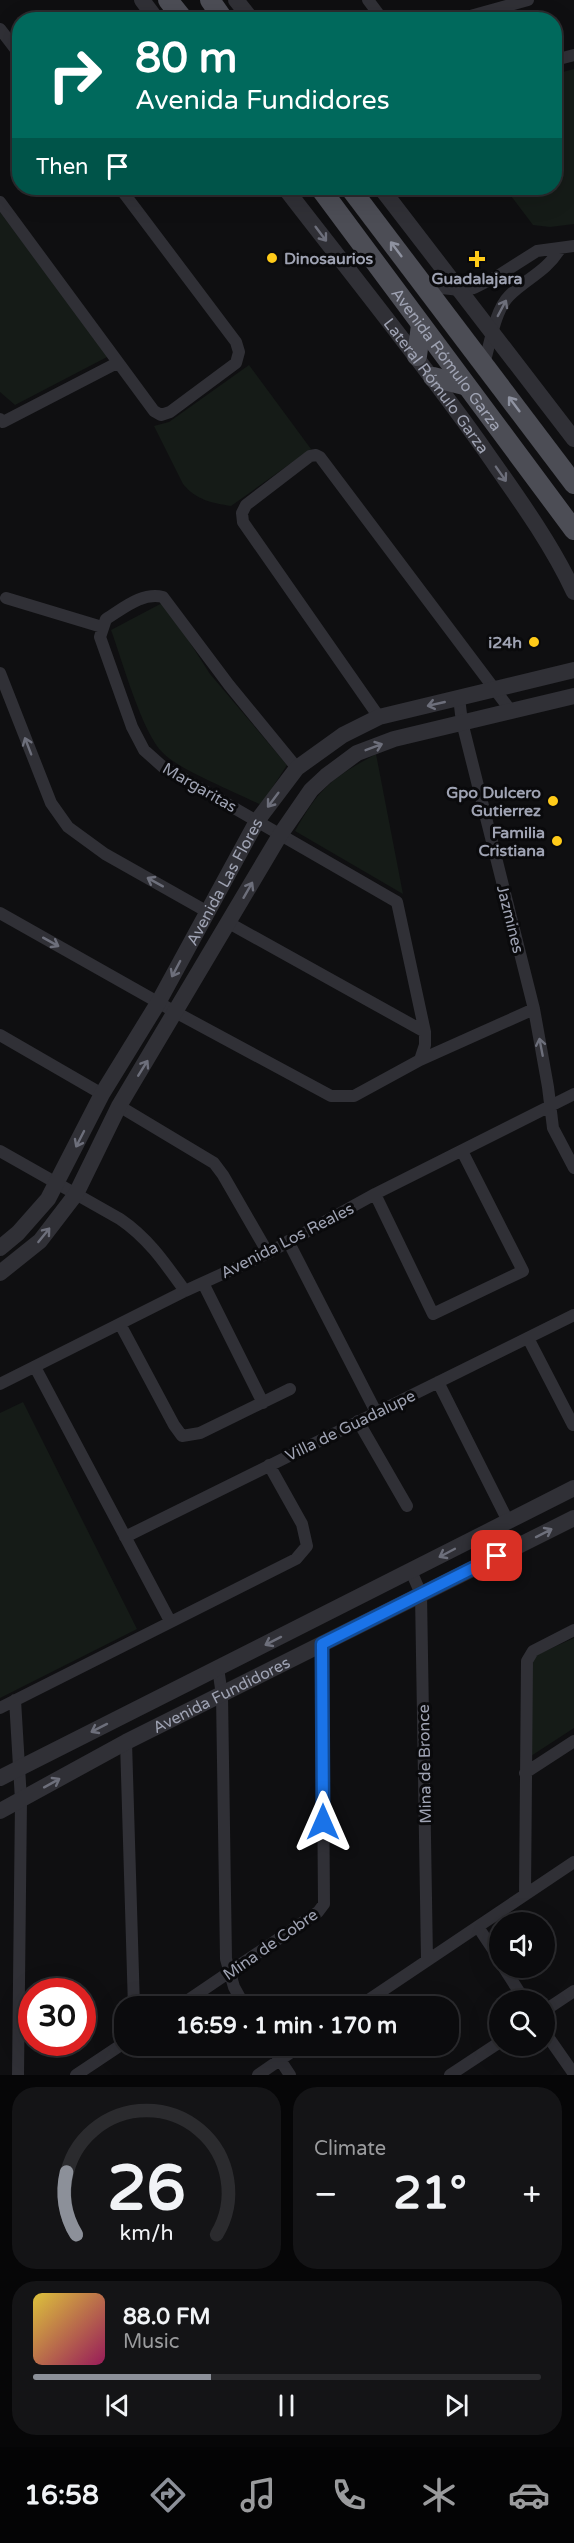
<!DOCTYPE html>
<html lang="en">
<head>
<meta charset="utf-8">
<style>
  body { margin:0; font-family:"Varela Round",sans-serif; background:#141416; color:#f1f3f6; height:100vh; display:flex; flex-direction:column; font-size:22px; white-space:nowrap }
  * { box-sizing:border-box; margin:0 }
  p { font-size:20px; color:#9a9b9d }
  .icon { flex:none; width:33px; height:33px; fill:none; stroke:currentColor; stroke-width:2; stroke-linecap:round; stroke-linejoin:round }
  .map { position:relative; height:2075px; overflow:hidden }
  .drawer { display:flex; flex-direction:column; gap:12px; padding:12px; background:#060607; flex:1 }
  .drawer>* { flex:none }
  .top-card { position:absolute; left:12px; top:12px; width:550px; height:183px; border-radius:24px; box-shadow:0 6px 24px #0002,0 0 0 2px #2b2b2e; background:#00695c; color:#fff; overflow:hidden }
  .tools { position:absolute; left:489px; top:1912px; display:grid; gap:12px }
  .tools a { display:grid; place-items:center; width:66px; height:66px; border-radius:50%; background:#0b0b0d; box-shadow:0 6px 24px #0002,0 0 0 2px #2b2b2e; font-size:30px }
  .speed { position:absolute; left:18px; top:1978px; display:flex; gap:12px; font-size:30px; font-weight:700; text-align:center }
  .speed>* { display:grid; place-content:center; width:78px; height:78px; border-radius:50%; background:#0b0b0d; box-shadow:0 6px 24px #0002,0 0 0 2px #2b2b2e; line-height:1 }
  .speed .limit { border:9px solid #d22; background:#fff; color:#111 }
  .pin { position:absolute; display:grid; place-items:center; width:51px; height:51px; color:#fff; margin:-26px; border-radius:12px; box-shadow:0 3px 9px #0006 }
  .me { position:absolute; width:66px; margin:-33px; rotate:0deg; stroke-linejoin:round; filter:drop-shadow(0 0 4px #0008) }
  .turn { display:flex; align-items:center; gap:21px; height:126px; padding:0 24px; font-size:27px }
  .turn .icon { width:78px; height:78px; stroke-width:2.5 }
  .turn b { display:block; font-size:42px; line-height:51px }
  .then { display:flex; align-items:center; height:57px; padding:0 24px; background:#0003; gap:12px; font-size:22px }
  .big { font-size:45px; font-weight:700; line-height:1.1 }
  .drawer .card { flex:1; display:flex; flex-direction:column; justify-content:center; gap:9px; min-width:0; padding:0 21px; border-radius:24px; background:#141416 }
  .drawer .dial { align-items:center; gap:0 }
  .dial svg { height:156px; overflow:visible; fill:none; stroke:#2b2b2e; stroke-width:7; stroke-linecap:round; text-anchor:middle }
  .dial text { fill:#f1f3f6; stroke:none }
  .song { display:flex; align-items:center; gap:18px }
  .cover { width:72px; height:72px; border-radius:9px; background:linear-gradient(135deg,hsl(50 70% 55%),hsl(330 70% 35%)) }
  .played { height:6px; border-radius:3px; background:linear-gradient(90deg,#8c9099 35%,#2b2b2e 35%) }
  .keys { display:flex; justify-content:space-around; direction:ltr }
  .heat { display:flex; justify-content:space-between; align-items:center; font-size:33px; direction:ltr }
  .drawer .tiles { flex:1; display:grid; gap:12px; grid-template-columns:1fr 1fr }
  .card:last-child { grid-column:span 2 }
  .trip { position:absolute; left:114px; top:1996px; width:345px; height:60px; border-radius:24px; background:#0b0b0d; box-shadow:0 6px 24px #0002,0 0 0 2px #2b2b2e; font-weight:700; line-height:60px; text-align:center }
  .dock { display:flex; height:96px; justify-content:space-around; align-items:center; background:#040405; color:#9a9b9d }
  .dock .icon { width:42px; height:42px }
  .dock .active { color:#8c9099 }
  .dock b { font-size:27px; color:#f1f3f6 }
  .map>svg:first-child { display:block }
</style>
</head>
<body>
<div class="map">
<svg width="574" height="2075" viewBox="0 0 574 2075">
  <rect width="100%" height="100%" fill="#0f0f11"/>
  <path fill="#151b17" d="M574,69V224L550,227L533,225L505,188H555V74Z
    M0,212L109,356L15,405L0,392Z
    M249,365L311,449L231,506C212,503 196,500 183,484L154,426L169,422Z
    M164,602L210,674L287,765L261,805C236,792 181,771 163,753C142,733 122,660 111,630Z
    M376,754L403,894L295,831C320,787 332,778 376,754Z
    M23,1402L137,1629L0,1698V1413Z
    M574,1638V1728L531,1756L530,1658Z"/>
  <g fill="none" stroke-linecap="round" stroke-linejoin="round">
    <path stroke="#303036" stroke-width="12" d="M368,0L383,20
      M456,20L528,0
      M0,29L20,55
      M555,60L574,55
      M0,202L154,411L161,415L170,412L236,363L239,352L236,342L120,188
      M423,286L460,290L474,288L496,277L537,251L574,246
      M484,364C490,344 495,310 509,296C528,277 545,273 560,249
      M0,419L3,422L117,363
      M6,598L102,627
      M0,673L51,803L68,827L105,854L206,911
      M459,698L462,722L534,1009L548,1087L553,1128L574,1168
      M379,717L243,522L242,513L246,505L310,456L316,455L320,457L511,711
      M297,768L229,685L163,597C142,592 124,608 106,619L100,637L132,727L144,750L163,767L397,902L425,1032V1045L420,1060
      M0,913L177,1013L331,1096H354L420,1060L534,1009
      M229,923L425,1032
      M0,1035L102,1094
      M119,1106L214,1163L223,1175L268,1253
      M0,1151L120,1219C148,1238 165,1263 185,1291
      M375,1194L433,1314L523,1271L462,1151
      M288,1241L376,1412
      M203,1283L263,1403
      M120,1324L174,1425L182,1436L200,1433L290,1389
      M528,1338L573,1425
      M35,1367L170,1621
      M438,1382L508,1521
      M0,1384L185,1291L268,1253L375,1194L574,1094
      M358,1421L407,1506
      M125,1537L574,1315
      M411,1571L421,1594L427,1959
      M218,1668L222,1695L226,1959L234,1987L245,2007
      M15,1700L21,1800L18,2075
      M0,1708L296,1559L307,1546L302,1524L269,1465
      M126,1742L134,2007
      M525,1773L574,1741
      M525,1895L527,1661L533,1651L574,1630
      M478,1927L500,1960
      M504,1968L525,2001
      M178,2007L318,1912L324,1904L322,1644
      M358,2007L574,1862
      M544,2011L574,1991
      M544,2031L574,2074
      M271,2046L290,2075
      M76,2075L124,2043
      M258,2075L300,2046
      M450,2075L500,2042"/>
    <g stroke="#303036" stroke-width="16">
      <path d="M142,0L157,20"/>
      <path d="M236,0L252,20"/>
      <path id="s1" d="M285,188C352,275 421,360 484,449C516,495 550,541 574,592"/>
      <path d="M381,188L574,439"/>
      <path id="s2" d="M0,1248L18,1233L48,1199L102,1094L158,1003L257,821L297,768L343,735L379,717L574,670"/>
      <path d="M0,1273L40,1241L76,1194L119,1106L280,835L311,790L326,776L357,753L394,739L574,696"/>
      <path d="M0,1778L574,1488"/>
      <path id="s3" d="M0,1811L126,1742L574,1518"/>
    </g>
    <g stroke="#4c4d55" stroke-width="20">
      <path d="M168,0L184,20"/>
      <path d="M210,0L224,20"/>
      <path id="s4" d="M320,188L574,530"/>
      <path d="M350,188L574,484"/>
      <path d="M417,356L421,325"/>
      <path d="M433,377L464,385"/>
    </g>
  </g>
  <defs><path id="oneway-shaft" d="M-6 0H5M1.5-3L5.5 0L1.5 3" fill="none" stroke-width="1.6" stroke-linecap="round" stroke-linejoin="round" transform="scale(1.5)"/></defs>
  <g stroke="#6d6f7b">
    <use href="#oneway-shaft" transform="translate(321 234) rotate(53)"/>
    <use href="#oneway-shaft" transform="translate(502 308) rotate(-62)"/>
    <use href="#oneway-shaft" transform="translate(501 474) rotate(55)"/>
    <use href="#oneway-shaft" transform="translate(436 704) rotate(167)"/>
    <use href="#oneway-shaft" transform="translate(28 746) rotate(-111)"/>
    <use href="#oneway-shaft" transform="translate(374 747) rotate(-21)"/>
    <use href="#oneway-shaft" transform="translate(273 800) rotate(127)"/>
    <use href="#oneway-shaft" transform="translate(155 882) rotate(-151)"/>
    <use href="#oneway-shaft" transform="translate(248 890) rotate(-60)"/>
    <use href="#oneway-shaft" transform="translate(51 942) rotate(29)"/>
    <use href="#oneway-shaft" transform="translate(176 969) rotate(118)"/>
    <use href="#oneway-shaft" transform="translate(541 1047) rotate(-101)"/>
    <use href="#oneway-shaft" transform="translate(143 1068) rotate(-58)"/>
    <use href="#oneway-shaft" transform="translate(80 1139) rotate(117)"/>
    <use href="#oneway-shaft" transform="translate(44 1235) rotate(-51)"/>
    <use href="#oneway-shaft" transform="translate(544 1533) rotate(-27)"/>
    <use href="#oneway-shaft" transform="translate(447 1553) rotate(152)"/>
    <use href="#oneway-shaft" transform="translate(273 1641) rotate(153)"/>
    <use href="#oneway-shaft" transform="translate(99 1728) rotate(153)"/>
    <use href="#oneway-shaft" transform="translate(52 1783) rotate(-29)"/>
  </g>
  <g stroke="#8e92a0">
    <use href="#oneway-shaft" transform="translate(396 249) rotate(-127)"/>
    <use href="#oneway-shaft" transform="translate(514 404) rotate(-127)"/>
  </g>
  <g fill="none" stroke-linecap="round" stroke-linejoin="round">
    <defs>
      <path id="route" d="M323,1822L322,1644L497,1556"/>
    </defs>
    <use href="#route" stroke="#114b97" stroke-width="15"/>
    <use href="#route" stroke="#1a73e8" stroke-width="10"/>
  </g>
  <g fill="#ffcb19" stroke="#0a0a0c" stroke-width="2">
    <circle cx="272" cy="258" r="6"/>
    <path d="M474 250h6v6h6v6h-6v6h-6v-6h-6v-6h6z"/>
    <circle cx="534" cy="642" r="6"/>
    <circle cx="553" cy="801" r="6"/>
    <circle cx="557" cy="841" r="6"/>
  </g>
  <g text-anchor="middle" stroke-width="6" stroke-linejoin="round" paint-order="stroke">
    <g font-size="16" font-weight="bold" fill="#9fa3b3" stroke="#0a0a0c" text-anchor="end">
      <text x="284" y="264" text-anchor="start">Dinosaurios</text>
      <text x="477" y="284" text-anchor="middle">Guadalajara</text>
      <text x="522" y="648">i24h</text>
      <text x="541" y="798">Gpo Dulcero<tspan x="541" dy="18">Gutierrez</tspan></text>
      <text x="545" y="838">Familia<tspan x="545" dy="18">Cristiana</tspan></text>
    </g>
    <g font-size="16" fill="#9fa3b3" stroke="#0a0a0c">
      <text dy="6" stroke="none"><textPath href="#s4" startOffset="213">Avenida Rómulo Garza</textPath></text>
      <text dy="6" stroke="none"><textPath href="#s1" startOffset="249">Lateral Rómulo Garza</textPath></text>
      <text transform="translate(200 787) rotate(30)" y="6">Margaritas</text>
      <text dy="6" stroke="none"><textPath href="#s2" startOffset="432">Avenida Las Flores</textPath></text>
      <text transform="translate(511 919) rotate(76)" y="6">Jazmines</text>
      <text transform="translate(287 1240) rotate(-27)" y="6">Avenida Los Reales</text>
      <text transform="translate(350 1425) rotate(-26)" y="6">Villa de Guadalupe</text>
      <text dy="6" stroke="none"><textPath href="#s3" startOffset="250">Avenida Fundidores</textPath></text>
      <text transform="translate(424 1764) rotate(-91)" y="6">Mina de Bronce</text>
      <text transform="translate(270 1944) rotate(-35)" y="6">Mina de Cobre</text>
    </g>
  </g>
</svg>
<div class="tools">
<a><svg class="icon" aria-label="sound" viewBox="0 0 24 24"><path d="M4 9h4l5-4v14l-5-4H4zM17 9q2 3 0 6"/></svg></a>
<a><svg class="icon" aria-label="search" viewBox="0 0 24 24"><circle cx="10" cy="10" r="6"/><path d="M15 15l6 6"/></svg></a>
</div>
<div class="speed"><div class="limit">30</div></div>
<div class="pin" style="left:497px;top:1556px;background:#d93025"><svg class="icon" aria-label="arrive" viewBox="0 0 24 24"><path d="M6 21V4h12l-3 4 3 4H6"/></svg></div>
<svg class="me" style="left:323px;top:1822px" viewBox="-20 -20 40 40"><path d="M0-17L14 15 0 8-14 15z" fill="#1a73e8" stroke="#fff" stroke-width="4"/></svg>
<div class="trip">16:59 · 1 min · 170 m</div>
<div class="top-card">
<div class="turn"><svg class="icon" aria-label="right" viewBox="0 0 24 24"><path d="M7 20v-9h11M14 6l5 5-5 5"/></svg><div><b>80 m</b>Avenida Fundidores</div></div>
<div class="then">Then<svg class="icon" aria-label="arrive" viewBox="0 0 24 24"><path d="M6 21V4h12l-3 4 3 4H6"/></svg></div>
</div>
</div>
<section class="drawer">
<div class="tiles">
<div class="card dial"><svg viewBox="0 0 100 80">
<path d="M14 69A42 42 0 1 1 86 69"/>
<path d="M14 69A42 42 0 0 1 9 37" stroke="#8c9099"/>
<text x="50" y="56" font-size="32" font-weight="700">26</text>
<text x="50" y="72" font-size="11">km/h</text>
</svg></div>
<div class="card"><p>Climate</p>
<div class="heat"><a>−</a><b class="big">21°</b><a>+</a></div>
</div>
<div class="card">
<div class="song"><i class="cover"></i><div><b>88.0 FM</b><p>Music</p></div></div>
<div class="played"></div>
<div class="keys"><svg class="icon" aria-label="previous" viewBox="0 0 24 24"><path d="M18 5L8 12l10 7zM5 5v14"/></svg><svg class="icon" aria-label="pause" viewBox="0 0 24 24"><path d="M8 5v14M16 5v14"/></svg><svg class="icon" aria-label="next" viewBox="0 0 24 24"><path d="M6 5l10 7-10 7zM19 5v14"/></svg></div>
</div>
</div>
</section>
<nav class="dock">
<b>16:58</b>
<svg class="icon active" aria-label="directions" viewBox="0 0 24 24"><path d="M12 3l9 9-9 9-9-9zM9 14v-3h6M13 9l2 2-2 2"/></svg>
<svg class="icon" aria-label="music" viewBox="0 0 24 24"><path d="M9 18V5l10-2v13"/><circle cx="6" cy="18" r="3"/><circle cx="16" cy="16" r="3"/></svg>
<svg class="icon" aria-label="phone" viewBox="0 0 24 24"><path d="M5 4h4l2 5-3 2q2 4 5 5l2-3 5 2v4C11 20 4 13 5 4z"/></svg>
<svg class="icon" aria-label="climate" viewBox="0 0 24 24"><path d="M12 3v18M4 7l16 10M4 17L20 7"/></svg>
<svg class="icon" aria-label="car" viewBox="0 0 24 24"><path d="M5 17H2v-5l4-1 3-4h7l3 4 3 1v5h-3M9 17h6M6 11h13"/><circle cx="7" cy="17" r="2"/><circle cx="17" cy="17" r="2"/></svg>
</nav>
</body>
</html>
